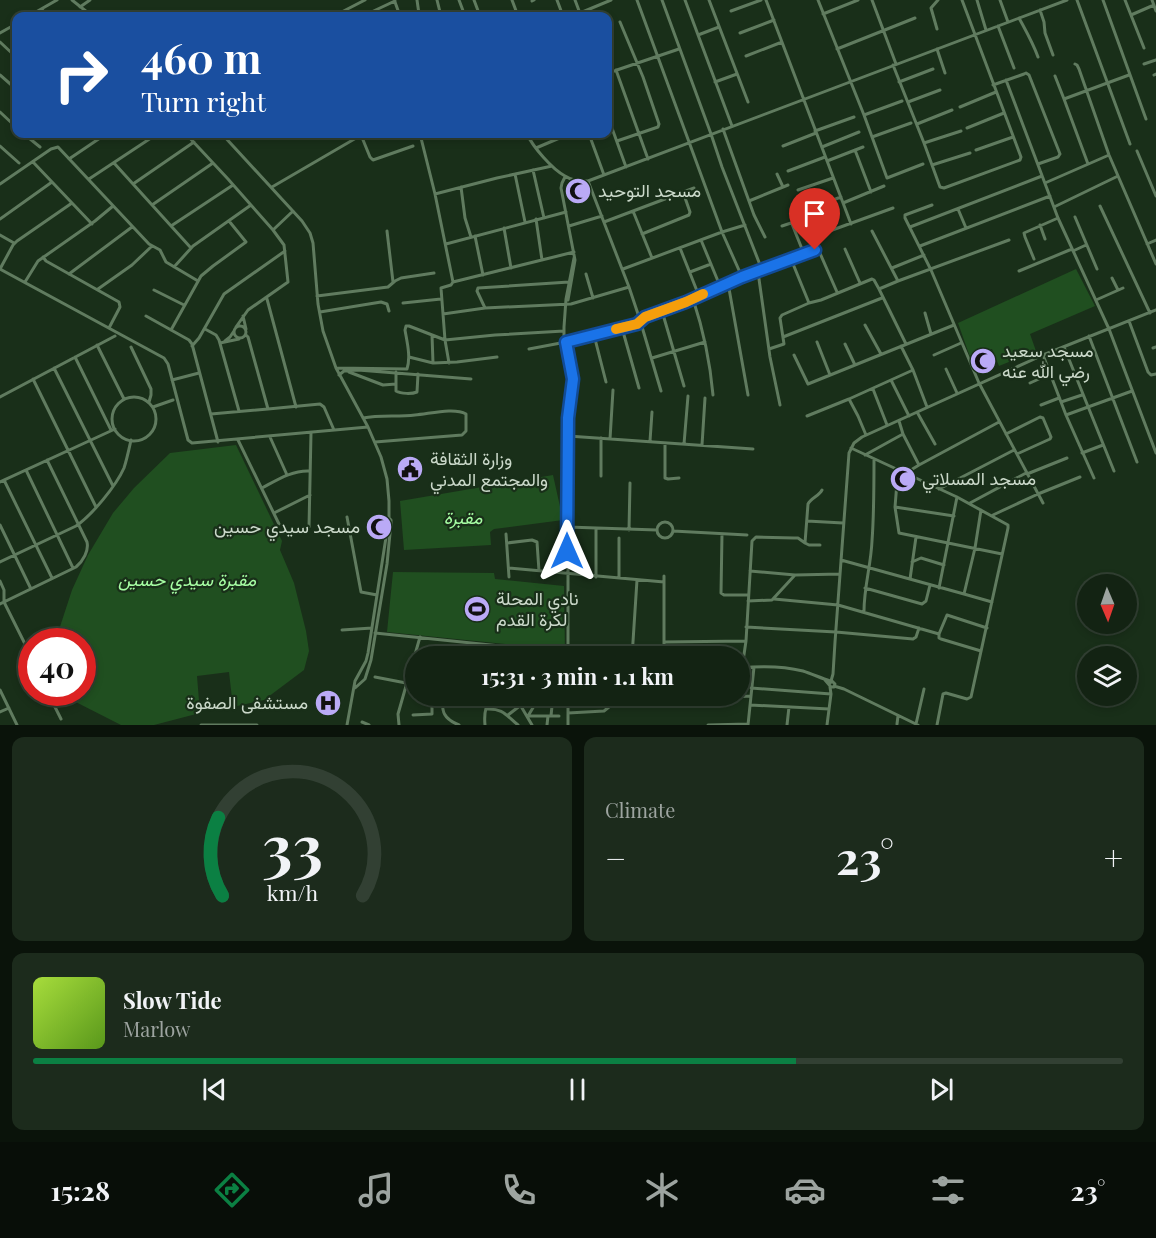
<!DOCTYPE html>
<html lang="en">
<head>
<meta charset="utf-8">
<style>
  body { margin:0; font-family:"Playfair Display",Vazirmatn,serif; background:#1c2b1c; color:#f1f3f6; height:100vh; display:flex; flex-direction:column; font-size:22px; white-space:nowrap }
  * { box-sizing:border-box; margin:0 }
  p { font-size:20px; color:#9da4a0 }
  .icon { flex:none; width:33px; height:33px; fill:none; stroke:currentColor; stroke-width:2; stroke-linecap:round; stroke-linejoin:round }
  .map { position:relative; height:725px; overflow:hidden }
  .details { display:flex; flex-direction:column; gap:12px; padding:12px; background:#0a130a; flex:1 }
  .details>* { flex:none }
  .top-card { position:absolute; left:12px; top:12px; width:600px; height:126px; border-radius:12px; box-shadow:0 3px 9px #0003,0 0 0 2px #324033; background:#1a4fa0; color:#fff; overflow:hidden }
  .needle { width:39px; rotate:178deg }
  .fabs { position:absolute; left:1077px; top:574px; display:grid; gap:12px }
  .fabs a { display:grid; place-items:center; width:60px; height:60px; border-radius:50%; background:#132313; box-shadow:0 3px 9px #0003,0 0 0 2px #324033; font-size:30px }
  .speed { position:absolute; left:18px; top:628px; display:flex; gap:12px; font-size:30px; font-weight:700; text-align:center }
  .speed>* { display:grid; place-content:center; width:78px; height:78px; border-radius:50%; background:#132313; box-shadow:0 3px 9px #0003,0 0 0 2px #324033; line-height:1 }
  .speed .limit { border:9px solid #d22; background:#fff; color:#111 }
  .pin { position:absolute; display:grid; place-items:center; width:51px; height:51px; color:#fff; margin:-62px -26px; border-radius:50% 50% 50% 0; rotate:-45deg; box-shadow:0 0 6px #0007 }
  .pin .icon { rotate:45deg }
  .me { position:absolute; width:66px; margin:-33px; rotate:0deg; stroke-linejoin:round; filter:drop-shadow(0 0 4px #0008) }
  .turn { display:flex; align-items:center; gap:21px; height:126px; padding:0 30px; font-size:27px }
  .turn .icon { width:78px; height:78px; stroke-width:2.5 }
  .turn b { display:block; font-size:42px; line-height:51px }
  .big { font-size:45px; font-weight:700; line-height:1.1 }
  .details .card { flex:1; display:flex; flex-direction:column; justify-content:center; gap:9px; min-width:0; padding:0 21px; border-radius:12px; background:#1c2b1c }
  .details .dial { align-items:center; gap:0 }
  .dial svg { height:156px; overflow:visible; fill:none; stroke:#324033; stroke-width:7; stroke-linecap:round; text-anchor:middle }
  .dial text { fill:#f1f3f6; stroke:none }
  .song { display:flex; align-items:center; gap:18px }
  .cover { width:72px; height:72px; border-radius:9px; background:linear-gradient(135deg,hsl(80 70% 55%),hsl(90 70% 35%)) }
  .played { height:6px; border-radius:3px; background:linear-gradient(90deg,#0b8043 70%,#324033 70%) }
  .keys { display:flex; justify-content:space-around; direction:ltr }
  .heat { display:flex; justify-content:space-between; align-items:center; font-size:33px; direction:ltr }
  .details .tiles { flex:1; display:grid; gap:12px; grid-template-columns:1fr 1fr }
  .card:last-child { grid-column:span 2 }
  .trip { position:absolute; left:405px; top:646px; width:345px; height:60px; border-radius:30px; background:#132313; box-shadow:0 3px 9px #0003,0 0 0 2px #324033; font-weight:700; line-height:60px; text-align:center }
  .dock { display:flex; height:96px; justify-content:space-around; align-items:center; background:#080e08; color:#9da4a0 }
  .dock .icon { width:42px; height:42px }
  .dock .active { color:#0b8043 }
  .dock b { font-size:27px; color:#f1f3f6 }
  .map>svg:first-child { display:block }
</style>
</head>
<body>
<div class="map">
<svg width="1156" height="725" viewBox="0 0 1156 725">
  <rect width="100%" height="100%" fill="#192f19"/>
  <path fill="#204f20" d="M1076,269L1095,306L1030,334L1036,351L999,366L992,349L970,357L958,323Z
    M236,445L282,541L280,550L294,583L306,631L309,651L304,670L264,700L233,707L229,672L197,676L200,713L154,725H121L58,693H82V642H55L72,590L88,555L113,513L134,488L170,453Z
    M553,475L563,520L494,529L490,532L491,545L404,550L400,501Z
    M393,572L494,573L495,579L564,586L565,655L553,649L387,632Z"/>
  <g fill="none" stroke-linecap="round" stroke-linejoin="round">
    <path stroke="#607b5f" stroke-width="3" d="M72,0L92,16
      M417,0L419,14
      M437,0L441,16
      M459,0L465,16
      M474,0L480,16
      M512,0L518,16
      M557,0L563,16
      M575,0L581,16
      M637,0L722,232L742,277
      M662,0L711,134L722,167L762,270
      M685,0L732,126
      M709,0L748,102
      M766,0L851,224
      M818,0L864,115L887,178L923,164
      M872,0L896,64
      M977,0L986,30
      M1000,0L1008,22
      M1077,0L1130,144
      M1103,0L1146,119
      M1125,0L1144,48
      M1152,0L1156,11
      M532,1L534,0
      M395,2L400,16
      M80,7L90,0
      M42,10L49,16
      M1040,10L1044,22L1045,33L1053,55
      M731,11L761,0
      M580,13L611,0
      M823,14L858,0
      M1131,15L1154,5
      M29,16L57,0
      M334,16L365,0
      M363,16L395,1
      M1019,18C1026,31 1033,43 1038,57
      M998,26L1014,68
      M937,29L931,8L938,0
      M0,33L16,24
      M740,33L774,20
      M698,35L719,27
      M0,42L16,57
      M837,49L915,18
      M937,49L945,73
      M746,56L782,42
      M1075,64L1077,65L1079,69L1109,155L1156,264
      M1144,64L1156,60
      M893,65L924,143L940,187L944,188L1020,160L1021,157L962,0
      M616,70L648,159
      M608,73L679,49
      M0,75L16,89
      M1154,75L1156,74
      M1055,76L1064,99
      M1006,80L1058,218L1109,329L1156,453
      M715,82L737,74
      M899,82L933,69
      M993,85L1024,74L1026,73L1029,75L1060,154L1058,157L1038,164
      M908,102L940,90
      M960,107L996,92
      M0,112L16,127
      M864,115L902,101
      M608,117L626,167
      M917,124L952,110
      M967,128L1004,113
      M723,129L754,215L765,237
      M815,131L854,117
      M24,134L40,147
      M68,134L73,137L78,134
      M186,134L228,179L273,230L284,245L288,282L248,310L236,327
      M222,134L302,221L310,233L313,243L318,304L323,331L336,368L368,427L381,457L387,479L389,501V518L368,653L366,661L355,681L347,725
      M420,134L435,194L453,282
      M527,134C533,147 552,169 565,176C572,181 580,181 588,181L1067,0
      M589,134L604,175
      M361,135L370,157L373,160L413,146
      M872,137L911,123
      M617,141L658,127L659,124L643,77L620,22
      M924,143L961,131
      M0,146L19,163
      M783,146L816,133
      M822,147L859,132
      M536,148L569,134
      M855,150L871,192
      M976,150L1013,137
      M1137,151L1156,196
      M69,159L106,134
      M827,161L863,147
      M33,162L92,224
      M114,163L191,248
      M1088,164L1064,99L1129,75
      M932,165L970,153
      M533,170L544,218
      M788,171L825,157
      M515,174L525,222
      M777,174L783,187
      M565,177L562,183L561,188L575,260L568,300
      M89,179L157,134
      M588,181L629,287L640,320L661,391
      M1045,183L1109,155
      M0,184L51,149L58,147L149,244L160,250L166,262L198,281
      M133,184L194,142
      M272,187L363,134
      M461,187L465,218L471,237
      M798,190L833,178
      M435,194L497,178L552,166
      M749,201L788,185
      M843,203L884,186
      M152,205L213,163
      M932,205L905,215V218L931,270L979,383L1043,503
      M1100,206L1150,313
      M1054,207L1118,176
      M811,208L841,197
      M958,209L966,228
      M633,211L652,258
      M1075,217L1097,269
      M0,219L52,182
      M536,219L542,260
      M604,222L694,188
      M1040,225L1045,239
      M171,226L233,185
      M569,226L602,216
      M782,226L791,223L792,224L804,254
      M910,227L1042,176
      M504,228L511,268
      M273,230L293,211
      M387,231L393,282
      M872,231L898,281
      M642,234L689,215L690,212L683,192
      M0,235L14,243
      M475,236L483,275
      M813,237L893,208
      M701,240L720,286
      M446,244L566,212
      M1147,244L1156,240
      M920,246L1050,196
      M680,248L699,296
      M845,249L860,283
      M1073,251L1086,245
      M43,257L46,261L119,302L120,307L109,328
      M791,259L809,303
      M1034,259L1025,237L1024,233L1058,218
      M174,267L193,246L251,205
      M892,268L924,255
      M0,269L164,358L168,364L188,440L192,443L368,427
      M0,269L13,245L17,241L72,203
      M623,269L722,232L745,225
      M1019,271L1072,249
      M690,272L711,264
      M758,272L770,357L780,405
      M69,274L132,227
      M586,274L593,298
      M1112,278L1118,290
      M25,282L38,261L95,221L113,206
      M728,283L748,395
      M98,289L132,265L152,246
      M879,289L898,281L1009,240
      M154,290L184,305
      M317,296L388,287L395,281L401,278L434,273
      M267,299L296,407
      M693,299C704,332 710,361 713,395
      M1096,300L1123,288
      M403,303L441,299
      M485,308L477,291L478,288L569,282
      M662,311L684,386
      M320,312L381,302L387,304L389,311
      M925,313L931,334
      M443,314L485,308L571,304L629,287
      M146,316L189,340L192,344L218,442
      M243,316L246,329
      M1129,321L1148,372L1151,375L1156,374
      M865,325L881,354
      M234 332a6 6 0 1 1 12 0a6 6 0 1 1-12 0Z
      M622,328L639,388
      M205,329L216,335L219,340L239,411
      M171,330L201,276L213,266L246,242L229,221
      M432,335L433,363
      M594,335L606,382
      M1089,336L1137,462
      M783,337L882,298
      M225,341L230,337L234,331
      M817,342L830,375
      M220,343L239,339
      M845,344L855,365
      M97,345L124,399
      M192,346L199,338L224,294L285,251
      M901,346L913,370L927,407
      M131,347L151,389V395L149,402
      M1064,347L1114,471
      M1153,348L1156,347
      M529,349L566,342L637,324L645,317L686,302L742,277L815,250L819,251L837,292
      M769,349L784,344L780,318L782,315L809,303L821,300L872,279L874,280L879,289L906,344
      M794,355L808,384L954,325
      M934,355L961,343
      M1043,355L1066,415L1094,478
      M75,357L111,430
      M409,357L433,363L457,362L497,357
      M652,358L705,342
      M449,363L445,340L441,288L451,285L453,282L574,252
      M54,368L113,486
      M336,368L407,369C411,357 407,342 405,330L406,326H409L445,340L495,335L564,331
      M946,369L957,393
      M349,372L383,385L396,384
      M396,372V391C401,394 412,394 417,392L418,374
      M339,375L344,371L358,370L471,379
      M33,379L96,507
      M172,380L199,373
      M891,380L909,416
      M1030,383L1050,374
      M873,389L887,425
      M0,397L115,336
      M112 419a22 22 0 1 1 44 0a22 22 0 1 1-44 0Z
      M849,399L858,416L866,435
      M1061,402L1082,395
      M1041,405L1059,398
      M153,407L173,400
      M268,409L320,404L324,407L334,430
      M917,412L935,444
      M211,414L268,409L248,337L246,335
      M1066,415L1132,391
      M807,416L849,399L913,370
      M363,418C380,415 398,417 415,415C429,414 454,407 466,414V431L462,435L375,442
      M899,421L903,434L919,465
      M1006,434L1040,417L1043,418L1051,437L1050,439L1017,454
      M568,436L753,449
      M270,437L287,475
      M610,439L613,390
      M238,440L279,524
      M650,441L652,412
      M665,443V478L668,479L679,478
      M684,444L688,396
      M702,445L705,398
      M851,448L957,497L1008,525V528L971,697L967,699L946,693L943,694L937,725
      M1082,453L1103,445
      M865,455L903,434
      M26,470L73,568
      M898,470L895,507L899,533L1002,554
      M906,473L919,465L999,422
      M1027,474L1067,458
      M601,476V438
      M4,480L52,578
      M0,482L115,429
      M262,488C277,480 292,470 310,471
      M939,489L1014,450
      M970,503L1026,473
      M895,507L954,516
      M274,513L310,495
      M993,515L1038,494L1080,477
      M347,517L361,592L377,595
      M807,521L843,523
      M657 530a8 8 0 1 1 16 0a8 8 0 1 1-16 0Z
      M0,525L31,589
      M309,527L311,433
      M567,527L657,530
      M629,530L630,483
      M673,531L747,535
      M506,534L509,577
      M722,534L721,593L724,595H748
      M507,543L532,540L537,542L539,571
      M820,545H809L805,543L808,504C811,498 819,496 822,490
      M841,560L964,594L975,548L981,510
      M0,562L76,526C92,515 116,486 124,468C127,459 129,449 131,440
      M912,562L921,558L944,565
      M509,568L664,582
      M750,571L795,575L840,574
      M664,576V657
      M596,577V529
      M619,578V538
      M910,579L916,537
      M0,581L4,590V602L32,658
      M865,588L922,604L926,601L930,585
      M939,588L957,497
      M964,594L992,602
      M774,599L838,605L939,634L947,615L987,628
      M748,601L772,600L795,575
      M0,604L76,567C83,561 89,551 87,542L47,460
      M864,611C864,587 871,565 872,541C874,514 874,487 874,460
      M746,627L836,632L913,639L916,637L919,628
      M342,630L372,628
      M375,633L530,649L553,653L562,657
      M939,634V638L941,639L981,651
      M664,642L746,641
      M529,657L530,649
      M568,657V418L573,375L564,336V327L566,299L574,258
      M632,657L637,580
      M740,668C760,666 783,666 803,671C812,674 821,678 830,681
      M742,668L746,641L752,541L756,537L794,538H798L805,543
      M375,677L406,683
      M825,680L831,687H834L835,684L832,681L829,684
      M831,681L833,674L835,642L849,453L854,443L862,437L1043,355L1156,310
      M834,686L844,689L918,725
      M355,688L365,679L371,660L387,564L391,523V520L389,518
      M751,688L831,694
      M0,690L17,725
      M48,693L61,719
      M443,696C441,712 444,719 459,725
      M461,696L466,698L479,697
      M515,696L532,725
      M568,696V725
      M658,701L751,696
      M750,705L829,709
      M486,709C503,708 506,715 518,725
      M0,712L9,708
      M568,713L604,711L609,707L610,696
      M413,715L432,714V696
      M508,715L521,705
      M528,716H559
      M528,716L540,696
      M551,716L553,696
      M362,722L369,725
      M897,724L898,716
      M916,724L924,689
      M201,725H257
      M399,725L398,714L420,637
      M485,725C484,715 485,698 497,697C504,696 510,698 517,696
      M547,725L548,716
      M708,725L748,724
      M748,725L754,667
      M787,725L789,707
      M827,725L831,694L830,687"/>
  </g>
  <g fill="none" stroke-linecap="round" stroke-linejoin="round">
    <defs>
      <path id="route" d="M567,551L568,418L573,379L566,342L637,324L645,317L686,302L742,277L815,250"/>
    </defs>
    <use href="#route" stroke="#114b97" stroke-width="15"/>
    <use href="#route" stroke="#1a73e8" stroke-width="10"/>
    <path stroke="#f59e0b" stroke-width="10" d="M616,329L637,324L645,317L686,302L703,294"/>
  </g>
  <defs>
    <symbol id="mosque-disc" viewBox="-11 -11 22 22"><circle r="9.5" fill="#baaaf6" stroke="#192f19"/><path d="M3.5-4.9A6 6 0 1 0 3.5 4.9A5 5 0 1 1 3.5-4.9Z" fill="#111"/></symbol>
    <symbol id="civic-disc" viewBox="-11 -11 22 22"><circle r="9.5" fill="#baaaf6" stroke="#192f19"/><path d="M-.6-6.5H3V-4.5H.6V-3L4-1V1h2V6H-6V1h2V-1L-.6-3ZM-1.2 2.5V6h2.4V2.5Z" fill="#111"/></symbol>
    <symbol id="stadium-disc" viewBox="-11 -11 22 22"><circle r="9.5" fill="#baaaf6" stroke="#192f19"/><path d="M0-5a6.5 5 0 1 0 0 10a6.5 5 0 1 0 0-10ZM-3.5-1.8h7v3.6h-7Z" fill="#111"/></symbol>
    <symbol id="hospital-disc" viewBox="-11 -11 22 22"><circle r="9.5" fill="#baaaf6" stroke="#192f19"/><path d="M-5-5h3v3.5h4V-5h3V5h-3V1.5h-4V5h-3Z" fill="#111"/></symbol>
  </defs>
  <g fill-rule="evenodd">
    <use href="#mosque-disc" x="563" y="176" width="30" height="30"/>
    <use href="#mosque-disc" x="968" y="346" width="30" height="30"/>
    <use href="#civic-disc" x="395" y="454" width="30" height="30"/>
    <use href="#mosque-disc" x="888" y="464" width="30" height="30"/>
    <use href="#mosque-disc" x="364" y="512" width="30" height="30"/>
    <use href="#stadium-disc" x="462" y="594" width="30" height="30"/>
    <use href="#hospital-disc" x="313" y="688" width="30" height="30"/>
  </g>
  <g text-anchor="middle" stroke-width="4.5" stroke-linejoin="round" paint-order="stroke">
    <g font-size="18" fill="#cbd9ca" stroke="#192f19" text-anchor="start">
      <text x="598" y="197">مسجد التوحيد</text>
      <text x="1002" y="357">مسجد سعيد<tspan x="1002" dy="21">رضي الله عنه</tspan></text>
      <text x="430" y="465">وزارة الثقافة<tspan x="430" dy="21">والمجتمع المدني</tspan></text>
      <text x="922" y="485">مسجد المسلاتي</text>
      <text x="360" y="533" text-anchor="end">مسجد سيدي حسين</text>
      <text x="496" y="605">نادي المحلة<tspan x="496" dy="21">لكرة القدم</tspan></text>
      <text x="308" y="709" text-anchor="end">مستشفى الصفوة</text>
    </g>
    <g font-size="18" font-style="italic" fill="#a6fea3" stroke="#192f19">
      <text x="463" y="524">مقبرة</text>
      <text x="187" y="586">مقبرة سيدي حسين</text>
    </g>
  </g>
</svg>
<div class="fabs">
<a><svg class="needle" viewBox="-14 -14 28 28"><path d="M0-13l5 13h-10z" fill="#e53935"/><path d="M0 13l5-13h-10z" fill="#9da4a0"/></svg></a>
<a><svg class="icon" aria-label="layers" viewBox="0 0 24 24"><path d="M12 4l9 5-9 5-9-5zM3 14l9 5 9-5"/></svg></a>
</div>
<div class="speed"><div class="limit">40</div></div>
<div class="pin" style="left:815px;top:250px;background:#d93025"><svg class="icon" aria-label="arrive" viewBox="0 0 24 24"><path d="M6 21V4h12l-3 4 3 4H6"/></svg></div>
<svg class="me" style="left:567px;top:551px" viewBox="-20 -20 40 40"><path d="M0-17L14 15 0 8-14 15z" fill="#1a73e8" stroke="#fff" stroke-width="4"/></svg>
<div class="trip">15:31 · 3 min · 1.1 km</div>
<div class="top-card">
<div class="turn"><svg class="icon" aria-label="right" viewBox="0 0 24 24"><path d="M7 20v-9h11M14 6l5 5-5 5"/></svg><div><b>460 m</b>Turn right</div></div>
</div>
</div>
<section class="details">
<div class="tiles">
<div class="card dial"><svg viewBox="0 0 100 80">
<path d="M14 69A42 42 0 1 1 86 69"/>
<path d="M14 69A42 42 0 0 1 12 29" stroke="#0b8043"/>
<text x="50" y="56" font-size="32" font-weight="700">33</text>
<text x="50" y="72" font-size="11">km/h</text>
</svg></div>
<div class="card"><p>Climate</p>
<div class="heat"><a>−</a><b class="big">23°</b><a>+</a></div>
</div>
<div class="card">
<div class="song"><i class="cover"></i><div><b>Slow Tide</b><p>Marlow</p></div></div>
<div class="played"></div>
<div class="keys"><svg class="icon" aria-label="previous" viewBox="0 0 24 24"><path d="M18 5L8 12l10 7zM5 5v14"/></svg><svg class="icon" aria-label="pause" viewBox="0 0 24 24"><path d="M8 5v14M16 5v14"/></svg><svg class="icon" aria-label="next" viewBox="0 0 24 24"><path d="M6 5l10 7-10 7zM19 5v14"/></svg></div>
</div>
</div>
</section>
<nav class="dock">
<b>15:28</b>
<svg class="icon active" aria-label="directions" viewBox="0 0 24 24"><path d="M12 3l9 9-9 9-9-9zM9 14v-3h6M13 9l2 2-2 2"/></svg>
<svg class="icon" aria-label="music" viewBox="0 0 24 24"><path d="M9 18V5l10-2v13"/><circle cx="6" cy="18" r="3"/><circle cx="16" cy="16" r="3"/></svg>
<svg class="icon" aria-label="phone" viewBox="0 0 24 24"><path d="M5 4h4l2 5-3 2q2 4 5 5l2-3 5 2v4C11 20 4 13 5 4z"/></svg>
<svg class="icon" aria-label="climate" viewBox="0 0 24 24"><path d="M12 3v18M4 7l16 10M4 17L20 7"/></svg>
<svg class="icon" aria-label="car" viewBox="0 0 24 24"><path d="M5 17H2v-5l4-1 3-4h7l3 4 3 1v5h-3M9 17h6M6 11h13"/><circle cx="7" cy="17" r="2"/><circle cx="17" cy="17" r="2"/></svg>
<svg class="icon" aria-label="filters" viewBox="0 0 24 24"><path d="M4 7h16M4 17h16"/><circle cx="9" cy="7" r="2"/><circle cx="15" cy="17" r="2"/></svg>
<b>23°</b>
</nav>
</body>
</html>
